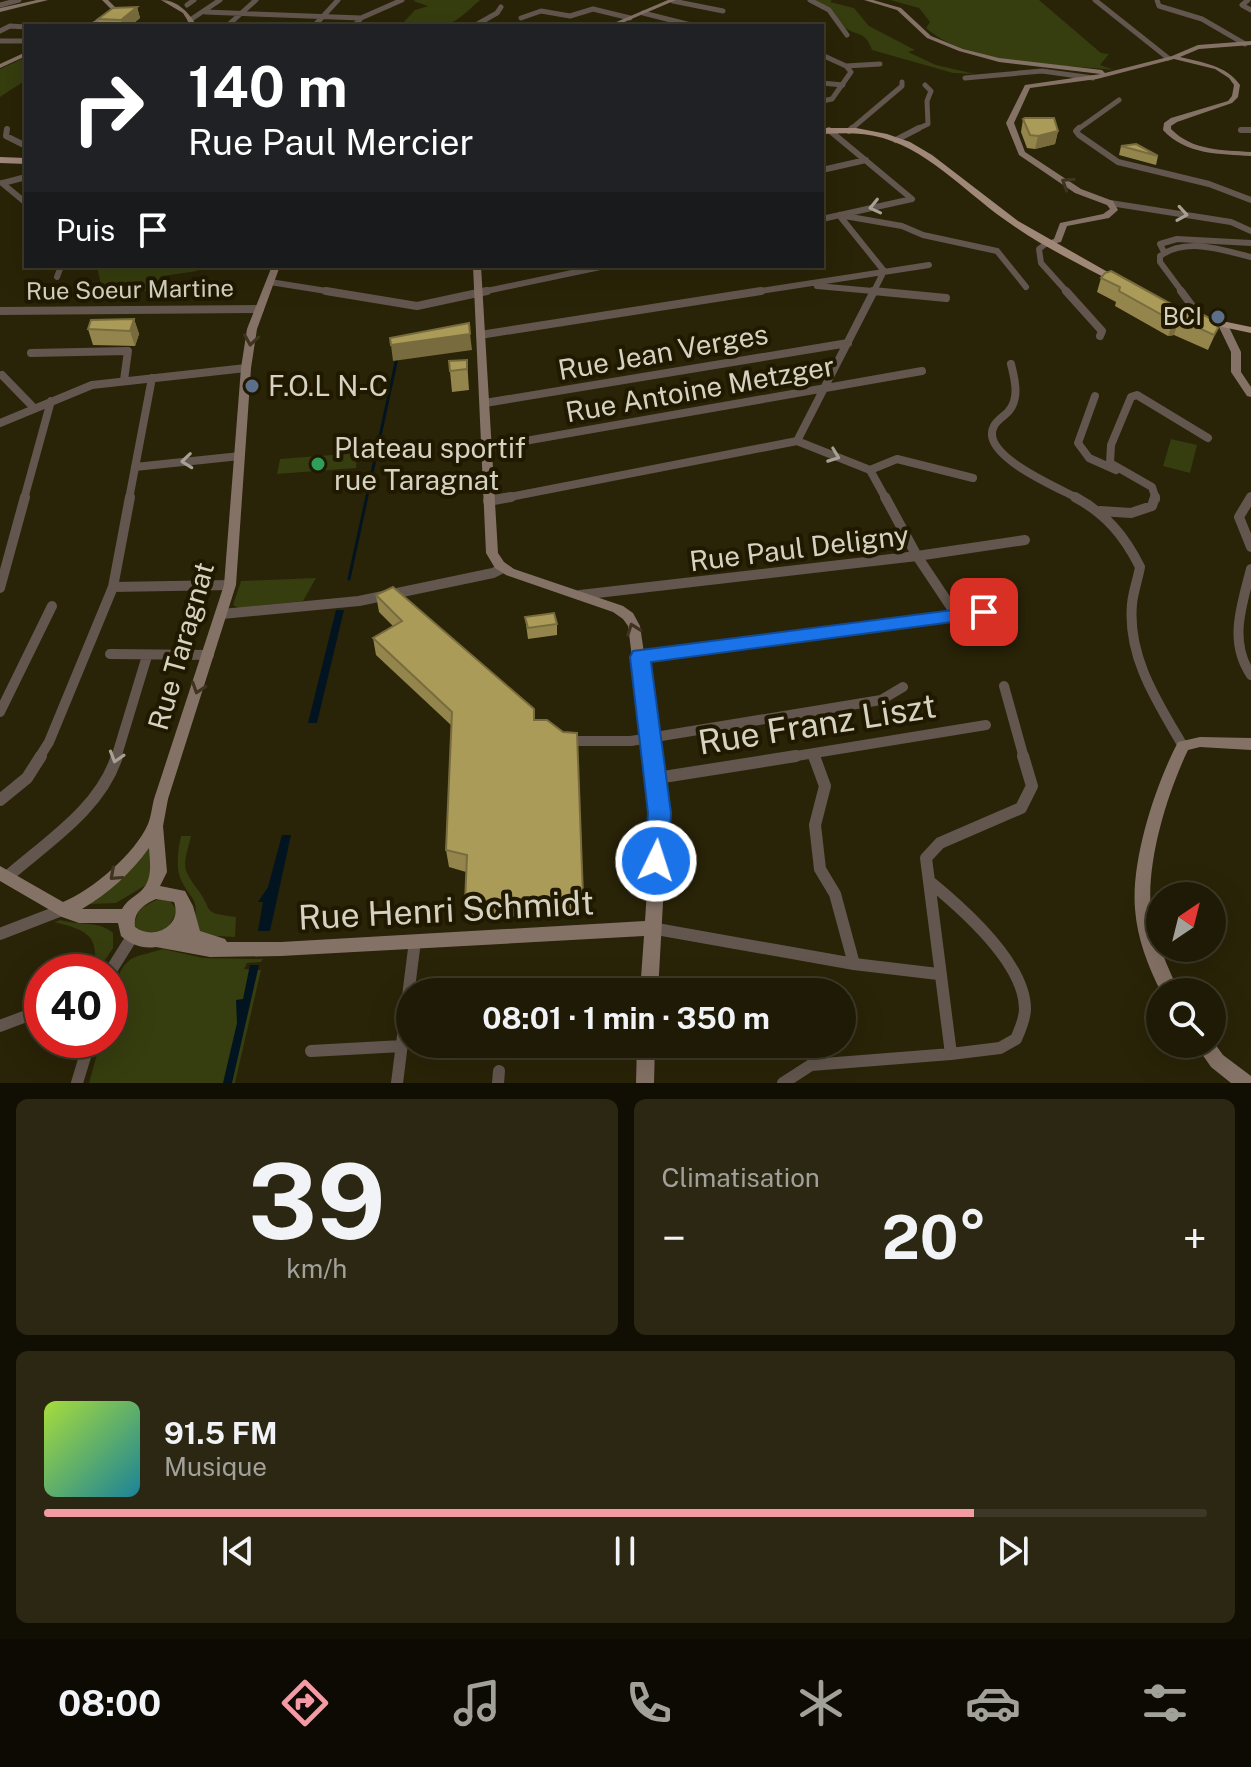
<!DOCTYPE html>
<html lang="fr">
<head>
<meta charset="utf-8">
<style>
  body { margin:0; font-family:"Public Sans",sans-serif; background:#2c2713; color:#f1f3f6; height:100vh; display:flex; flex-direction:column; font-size:30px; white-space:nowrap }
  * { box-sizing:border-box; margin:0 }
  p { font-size:26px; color:#a1a19a }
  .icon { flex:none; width:44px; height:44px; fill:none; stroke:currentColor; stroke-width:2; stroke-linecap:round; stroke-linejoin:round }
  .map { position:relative; height:1083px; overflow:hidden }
  .side { display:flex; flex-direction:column; gap:16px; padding:16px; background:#110e03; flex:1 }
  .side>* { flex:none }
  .hud { position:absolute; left:24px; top:24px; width:800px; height:244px; border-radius:0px; box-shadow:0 8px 32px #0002,0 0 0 2px #3c3827; background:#202124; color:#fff; overflow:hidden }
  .needle { width:52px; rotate:35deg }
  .fabs { position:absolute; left:1146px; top:882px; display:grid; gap:16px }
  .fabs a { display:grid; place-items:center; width:80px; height:80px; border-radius:50%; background:#1f1a05; box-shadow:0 8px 32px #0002,0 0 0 2px #3c3827; font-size:40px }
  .speed { position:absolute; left:24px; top:954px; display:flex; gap:16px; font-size:40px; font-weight:700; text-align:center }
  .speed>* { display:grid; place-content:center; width:104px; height:104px; border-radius:50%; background:#1f1a05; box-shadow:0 8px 32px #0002,0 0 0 2px #3c3827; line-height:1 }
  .speed .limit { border:12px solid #d22; background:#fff; color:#111 }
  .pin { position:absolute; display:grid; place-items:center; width:68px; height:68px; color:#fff; margin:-34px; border-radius:16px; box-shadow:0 4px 12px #0006 }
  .me { position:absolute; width:88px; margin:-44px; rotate:4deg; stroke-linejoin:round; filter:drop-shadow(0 0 6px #0008) }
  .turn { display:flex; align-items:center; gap:28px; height:168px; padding:0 32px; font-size:36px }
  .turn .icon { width:104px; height:104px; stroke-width:2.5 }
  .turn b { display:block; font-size:56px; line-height:68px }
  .then { display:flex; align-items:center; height:76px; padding:0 32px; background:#0003; gap:16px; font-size:30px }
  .big { font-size:60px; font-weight:700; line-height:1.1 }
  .side .tile { flex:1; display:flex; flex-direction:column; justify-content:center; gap:12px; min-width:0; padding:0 28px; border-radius:12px; background:#2c2713 }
  .side .dial { align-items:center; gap:0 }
  .dial b { font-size:104px; line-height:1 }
  .song { display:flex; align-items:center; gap:24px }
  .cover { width:96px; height:96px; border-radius:12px; background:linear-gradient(135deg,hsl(80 70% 55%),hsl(190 70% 35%)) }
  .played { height:8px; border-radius:4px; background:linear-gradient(90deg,#f49aa5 80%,#3c3827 80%) }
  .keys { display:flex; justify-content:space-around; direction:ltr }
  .heat { display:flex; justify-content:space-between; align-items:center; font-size:44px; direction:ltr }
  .side .tiles { flex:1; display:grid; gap:16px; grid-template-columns:1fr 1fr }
  .tile:last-child { grid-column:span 2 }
  .trip { position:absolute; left:396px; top:978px; width:460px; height:80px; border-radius:40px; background:#1f1a05; box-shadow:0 8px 32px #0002,0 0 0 2px #3c3827; font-weight:700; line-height:80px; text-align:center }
  .tab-bar { display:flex; height:128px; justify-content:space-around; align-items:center; background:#0c0a02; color:#a1a19a }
  .tab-bar .icon { width:56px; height:56px }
  .tab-bar .current { color:#f49aa5 }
  .tab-bar b { font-size:36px; color:#f1f3f6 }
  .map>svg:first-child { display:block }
</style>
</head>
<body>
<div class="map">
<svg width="1251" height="1083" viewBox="0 0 1251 1083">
  <rect width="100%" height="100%" fill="#292307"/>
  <path fill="#363d0e" d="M415,0H480C445,33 446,26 400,26L415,10L428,6L413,1Z
    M815,0H832L830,2L854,8L869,26L915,50L908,52L936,65L975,74L953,73L872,50C865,30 857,37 844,27C832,19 835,9 815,0Z
    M890,0H1039L1101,53L1109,54L1100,65L1114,70C1059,64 969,66 926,28L930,22L919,8Z
    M26,57V80L0,97V69Z
    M97,266H199L197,271L163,276L145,291L102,290Z
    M1171,439L1197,445L1190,473L1163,466Z
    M357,453L356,468L277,474L280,459Z
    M316,578L303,601L239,608L233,605L241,581Z
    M181,836H191C184,866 180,865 198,890C215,913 200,912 236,917L235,937L201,935L193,924C200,898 192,902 182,882C175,869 178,850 181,836Z
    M153,837L151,882L116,903L91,904V899Z
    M158,899L170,901L177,910L169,927L155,935L136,930L134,925L139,909Z
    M61,920C78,926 99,920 113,933V948L97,972H93C101,935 86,930 54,922Z
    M163,949L203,958L263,959L261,962L247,963L244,969L261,970L235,1083H89L101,1040H110C110,1018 110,970 133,958C142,954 154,952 163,949Z"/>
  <path fill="#031421" d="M336,610H344L317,723H308Z
    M282,835H291L270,931H258L263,902H258L268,887Z
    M250,965H259L232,1083H223L237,1023L236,1000L243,999Z"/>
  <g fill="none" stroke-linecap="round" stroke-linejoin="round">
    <path stroke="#031421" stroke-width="3" d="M349,579L397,358"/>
    <path stroke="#62564e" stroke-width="5" d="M810,0L829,10L847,35
      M1095,0L1168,58
      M1157,0L1159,6L1202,19L1245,44
      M1248,0L1242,5L1251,10
      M673,1L723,11
      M0,5L19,0
      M187,5L194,0
      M205,12L361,18
      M643,13L695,26
      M521,18L541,11L570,16L593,9L630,18
      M190,20L220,0
      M227,26L256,0
      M314,26L338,0
      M354,26L361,18L402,0
      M474,26L497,13L501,7
      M0,31L10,26L26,27
      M0,41H26
      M822,55L846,66L851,72L832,99L822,101
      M846,66L880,64
      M965,78L1042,71L1093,78
      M822,83L843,85
      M850,130L902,86V82
      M915,130L928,124L927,101L931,91L925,85
      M1077,130L1119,100
      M1241,130H1251"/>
    <path stroke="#62564e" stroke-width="6" d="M1079,128L1076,131L1079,135L1118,162L1209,184L1251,200
      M7,129L6,136L26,146
      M829,130L912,199
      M1241,130H1251
      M849,131L852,128
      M896,140L919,128
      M822,170L866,160
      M2,183L26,203
      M3,183L26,177
      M1110,203L1231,222L1251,231
      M839,215L884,271L873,293
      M839,215L902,226L923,235L997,251L1026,287
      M822,219L912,199
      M1048,242L1039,249L1041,263L1068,293
      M1164,252L1160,244L1177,239L1251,243
      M57,277L61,266
      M270,282L339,293
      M817,286L895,293
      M477,293L605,266
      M748,293L929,265
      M1183,293L1160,262V256C1187,237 1222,250 1251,257"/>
    <path stroke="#62564e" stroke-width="8" d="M326,291L417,306L487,291
      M873,291L946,298
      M874,291L797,441L870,470L886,499
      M1066,291L1102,331L1100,336
      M1181,291L1192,306V317
      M0,311L260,309
      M480,335L761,291
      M31,353L128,351L124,380
      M1011,364C1015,380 1020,399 1008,412C1003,417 997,420 994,426C978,455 1059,488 1079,499
      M2,375L34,408
      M1095,396L1078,443L1089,458L1116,470
      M485,403L848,343
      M0,423L92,385L246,368
      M485,448L922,371
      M135,467L240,456
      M870,470L897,459L973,478
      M24,499L51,401
      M129,499L152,378
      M500,499L797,441
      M1156,499L1152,487L1110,463L1111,445L1131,397L1137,395L1208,438"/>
    <path stroke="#62564e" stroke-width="10" d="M885,497L917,556L957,616
      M1075,497C1106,514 1124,535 1140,567C1138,579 1133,592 1132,604C1127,657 1158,703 1183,746
      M1251,497L1239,517L1251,547
      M488,501L511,497
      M1100,511L1131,513L1152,506L1155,497
      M1251,569C1242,605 1228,641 1251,675
      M113,587L230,585
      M0,588L25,497
      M580,595L917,556L1025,540
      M222,614L359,601L493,573L503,568
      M110,654L209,655
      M640,657L984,612
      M1004,686L1024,758
      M0,712L52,606
      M566,741H631L881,700L903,687
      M813,754L814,758
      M39,758L49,742L113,587L130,497
      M116,758L147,656
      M784,758L986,725"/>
    <path stroke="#62564e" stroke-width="12" d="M814,756L825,786L815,825L820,869L835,894L854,964
      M657,778L796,756
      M0,800L27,778L41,756
      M7,877C47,842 101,808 117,756
      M930,882C963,909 1025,964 1025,1009C1025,1019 1020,1030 1016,1039L1000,1048L951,1054
      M651,928L854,964L938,974
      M0,934L62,910
      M110,972L132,937
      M0,1026L42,1010
      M311,1051L402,1046
      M77,1083L90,1040
      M397,1083L415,941
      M498,1083L499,1071
      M783,1083L811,1065L951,1054L926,858L940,843L1021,808L1032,786L1023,756"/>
    <path fill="#857266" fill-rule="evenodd" d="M37,0H48L0,12V8Z
      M102,0H108L116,8L115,14L93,26H85L109,13L111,9Z
      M161,0C178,0 189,13 197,26H191L183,13Z
      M668,0H676L615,26H607Z
      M864,0H873L901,8L931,36L963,49L999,58L1102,70L1105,73L1172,56L1198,45L1251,41V45L1199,49L1180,57C1203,63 1226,65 1240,85L1238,97L1232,103L1177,122L1171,126V129C1192,151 1223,150 1251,152V156C1220,154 1186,155 1163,130L1164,123L1171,118L1228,101L1232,96L1234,85L1229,78L1215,69L1174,59L1097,79L1030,88L1014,123L1025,152L1081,189L1113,201L1118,210L1109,218L1067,226L1061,242L1048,245V241L1054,239L1060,223L1103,214L1110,209L1107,205L1075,193L1019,155L1006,123L1025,85L1101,74L999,62L959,51L927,38L897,10Z
      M26,52V56L0,68V64Z
      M272,266H280L257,329L251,368L236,585L168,799L163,826L167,872L160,886L185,891L193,906L200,931L225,939L227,942H281L645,921L652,813L628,626L623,619L613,612L506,575L495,568L486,553L473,266H481L498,553L504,562L514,569L623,606L633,613L640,626L668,813L658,992H640L644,936L281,956L210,957L156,947C142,949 132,945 121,936L118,923H79L62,917L0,881V866L63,902C92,890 135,854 148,824C151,817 152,807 154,799L224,585L241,368L247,329ZM149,848C150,863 153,880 141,891C133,898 127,900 122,909H82C109,893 131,873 149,848ZM156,899L174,902C183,926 153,941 135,927C133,912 143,905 156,899Z
      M1224,324L1229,327L1241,352V372L1251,387V397L1247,396L1231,372V352L1219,327Z
      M1200,737L1251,738V750L1200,747L1188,750C1167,794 1146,862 1151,911C1155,940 1167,965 1179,992H1161C1148,966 1137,938 1135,909C1131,860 1155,786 1178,742Z
      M1212,1040L1223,1055L1251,1076V1083H1231L1211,1067L1195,1044H1212Z
      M637,1044H655L654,1083H636Z"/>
    <path fill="#a08879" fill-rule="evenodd" d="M822,128H856L887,134L910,142L932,155L1018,221L1127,283L1126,285H1118C1082,265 1045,248 1011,224C969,196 933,153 883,138C863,132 843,133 822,134Z
      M0,157L26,158V164L0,163Z
      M1198,316L1251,327V333L1194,321L1193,319Z"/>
  </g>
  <path fill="#93854c" d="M137,7L140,18L130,26H100L98,19Z
    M1023,119L1058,131L1055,144L1035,149L1027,148L1021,132Z
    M1121,146L1158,156L1156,165L1119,155Z
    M1101,278L1218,328L1208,350L1174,335L1168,336L1115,306L1116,302L1097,292Z
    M134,319L139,334L135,346L93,345L88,329Z
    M467,360L469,390L452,392L450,371Z
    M376,595L534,709L535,720L563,732L577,733L583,913L467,919L465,902L466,872L449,867L446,850L452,726L376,655L373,638L393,626L379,612Z
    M525,617L557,624V635L528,639Z"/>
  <path fill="#786c3e" d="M137,7L140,18L130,26H122L121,20Z
    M1058,131L1055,144L1035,149L1038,136Z
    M134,319L139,334L135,346L130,331Z
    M1179,319L1174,335L1168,336L1173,321Z
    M470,334L472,350L393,361L391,345Z"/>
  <path fill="#ab9b58" stroke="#786c3e" stroke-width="2" d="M137,7L121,20L98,19L113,8Z
    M1025,118H1054L1058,131L1038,136L1030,135L1023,119Z
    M1136,144L1158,156L1121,146Z
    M1111,271L1191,315L1202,314L1213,320L1218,328L1214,335L1179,319L1173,321L1119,291L1120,287L1101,278L1105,273Z
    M134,319L130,331L88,329L91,320Z
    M469,323L470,334L391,345L390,338Z
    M467,360V369L450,371L449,361Z
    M393,587L534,709V720H547L563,732L577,733L583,896L465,902L467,855L446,850L452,712L373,638L402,621L376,595Z
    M554,613L557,624L528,628L525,617Z"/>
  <defs><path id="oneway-chevron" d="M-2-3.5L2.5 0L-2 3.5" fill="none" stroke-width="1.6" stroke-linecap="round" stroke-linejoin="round" transform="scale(2)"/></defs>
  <g stroke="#3e341f">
    <use href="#oneway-chevron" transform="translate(1067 183) rotate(-147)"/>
    <use href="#oneway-chevron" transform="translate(251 340) rotate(99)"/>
    <use href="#oneway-chevron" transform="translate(633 629) rotate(-110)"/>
    <use href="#oneway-chevron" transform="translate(198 688) rotate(108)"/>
    <use href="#oneway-chevron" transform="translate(115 875) rotate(138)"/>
  </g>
  <g stroke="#a7a094">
    <use href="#oneway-chevron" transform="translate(875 207) rotate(167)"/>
    <use href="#oneway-chevron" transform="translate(1182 214) rotate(9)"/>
    <use href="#oneway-chevron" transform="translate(834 456) rotate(21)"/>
    <use href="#oneway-chevron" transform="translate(187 461) rotate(174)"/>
    <use href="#oneway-chevron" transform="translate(116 757) rotate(107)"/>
  </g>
  <path fill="#1a73e8" stroke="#114b97" stroke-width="2" d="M984,606L993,612L990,617L651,662L671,813L668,861L665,868L656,871L648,868L644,861L648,813L630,657L633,651Z"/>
  <g fill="#5c6f8a" stroke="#201900" stroke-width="3">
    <circle cx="1218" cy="317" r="8"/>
    <circle cx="252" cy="386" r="8"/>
  </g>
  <circle fill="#2e9e5b" stroke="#201900" stroke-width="3" cx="318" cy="464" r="8"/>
  <g text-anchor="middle" stroke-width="8" stroke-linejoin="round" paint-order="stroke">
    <g font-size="24" fill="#d5d2c2" stroke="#201900">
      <text transform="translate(130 290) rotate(-1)" y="8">Rue Soeur Martine</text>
    </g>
    <g font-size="24" fill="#d5d2c2" stroke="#201900" text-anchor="end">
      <text x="1202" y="325">BCI</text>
    </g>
    <g font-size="28" fill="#d5d2c2" stroke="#201900">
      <text transform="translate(663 352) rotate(-10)" y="10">Rue Jean Verges</text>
      <text transform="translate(700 389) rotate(-10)" y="10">Rue Antoine Metzger</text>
      <text transform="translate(799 548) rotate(-7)" y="10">Rue Paul Deligny</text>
      <text transform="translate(181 646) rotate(-74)" y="10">Rue Taragnat</text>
    </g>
    <g font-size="28" fill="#d5d2c2" stroke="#201900" text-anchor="start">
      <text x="268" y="396">F.O.L N-C</text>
      <text x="334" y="458">Plateau sportif<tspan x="334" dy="32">rue Taragnat</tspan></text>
    </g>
    <g font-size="34" fill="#d5d2c2" stroke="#201900">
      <text transform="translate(817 724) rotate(-9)" y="12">Rue Franz Liszt</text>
      <text transform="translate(446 910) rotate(-3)" y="12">Rue Henri Schmidt</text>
    </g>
  </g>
</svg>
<div class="fabs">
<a><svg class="needle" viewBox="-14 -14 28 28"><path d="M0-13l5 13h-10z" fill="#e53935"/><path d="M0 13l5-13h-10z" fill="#a1a19a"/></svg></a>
<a><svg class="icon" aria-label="search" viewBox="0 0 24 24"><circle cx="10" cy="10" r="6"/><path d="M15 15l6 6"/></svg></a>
</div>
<div class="speed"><div class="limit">40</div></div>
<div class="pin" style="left:984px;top:612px;background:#d93025"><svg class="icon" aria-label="arrive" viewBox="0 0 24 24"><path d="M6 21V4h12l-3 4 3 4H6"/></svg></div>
<svg class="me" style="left:656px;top:861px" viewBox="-20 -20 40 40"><circle r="17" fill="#1a73e8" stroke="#fff" stroke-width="3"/><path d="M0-11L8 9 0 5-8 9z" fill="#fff"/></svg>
<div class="trip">08:01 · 1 min · 350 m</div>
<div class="hud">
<div class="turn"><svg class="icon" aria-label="right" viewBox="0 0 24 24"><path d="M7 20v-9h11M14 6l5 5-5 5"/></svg><div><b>140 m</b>Rue Paul Mercier</div></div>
<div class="then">Puis<svg class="icon" aria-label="arrive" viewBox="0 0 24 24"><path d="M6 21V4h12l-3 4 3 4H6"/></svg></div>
</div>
</div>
<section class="side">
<div class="tiles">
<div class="tile dial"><b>39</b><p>km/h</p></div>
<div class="tile"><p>Climatisation</p>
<div class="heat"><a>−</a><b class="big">20°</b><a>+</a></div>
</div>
<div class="tile">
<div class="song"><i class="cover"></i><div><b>91.5 FM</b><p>Musique</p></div></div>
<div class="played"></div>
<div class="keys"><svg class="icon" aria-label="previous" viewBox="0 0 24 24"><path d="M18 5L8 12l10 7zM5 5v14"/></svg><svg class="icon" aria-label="pause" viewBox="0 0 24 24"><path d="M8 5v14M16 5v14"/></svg><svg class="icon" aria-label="next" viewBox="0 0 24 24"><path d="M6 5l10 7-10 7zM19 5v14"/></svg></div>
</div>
</div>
</section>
<nav class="tab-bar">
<b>08:00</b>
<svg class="icon current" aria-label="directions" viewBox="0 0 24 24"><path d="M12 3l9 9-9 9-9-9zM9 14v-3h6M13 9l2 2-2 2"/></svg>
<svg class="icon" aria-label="music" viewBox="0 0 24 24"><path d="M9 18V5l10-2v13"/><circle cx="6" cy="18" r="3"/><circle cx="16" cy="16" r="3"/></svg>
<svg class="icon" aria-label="phone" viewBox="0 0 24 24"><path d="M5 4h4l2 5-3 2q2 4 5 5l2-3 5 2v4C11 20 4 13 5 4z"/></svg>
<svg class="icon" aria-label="climate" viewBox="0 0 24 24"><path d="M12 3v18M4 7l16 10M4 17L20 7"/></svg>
<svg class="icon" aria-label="car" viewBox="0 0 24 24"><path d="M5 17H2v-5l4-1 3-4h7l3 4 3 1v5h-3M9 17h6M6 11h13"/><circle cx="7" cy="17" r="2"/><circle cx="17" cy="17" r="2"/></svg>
<svg class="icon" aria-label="filters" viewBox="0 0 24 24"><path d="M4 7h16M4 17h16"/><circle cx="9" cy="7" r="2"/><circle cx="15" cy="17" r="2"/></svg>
</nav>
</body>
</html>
